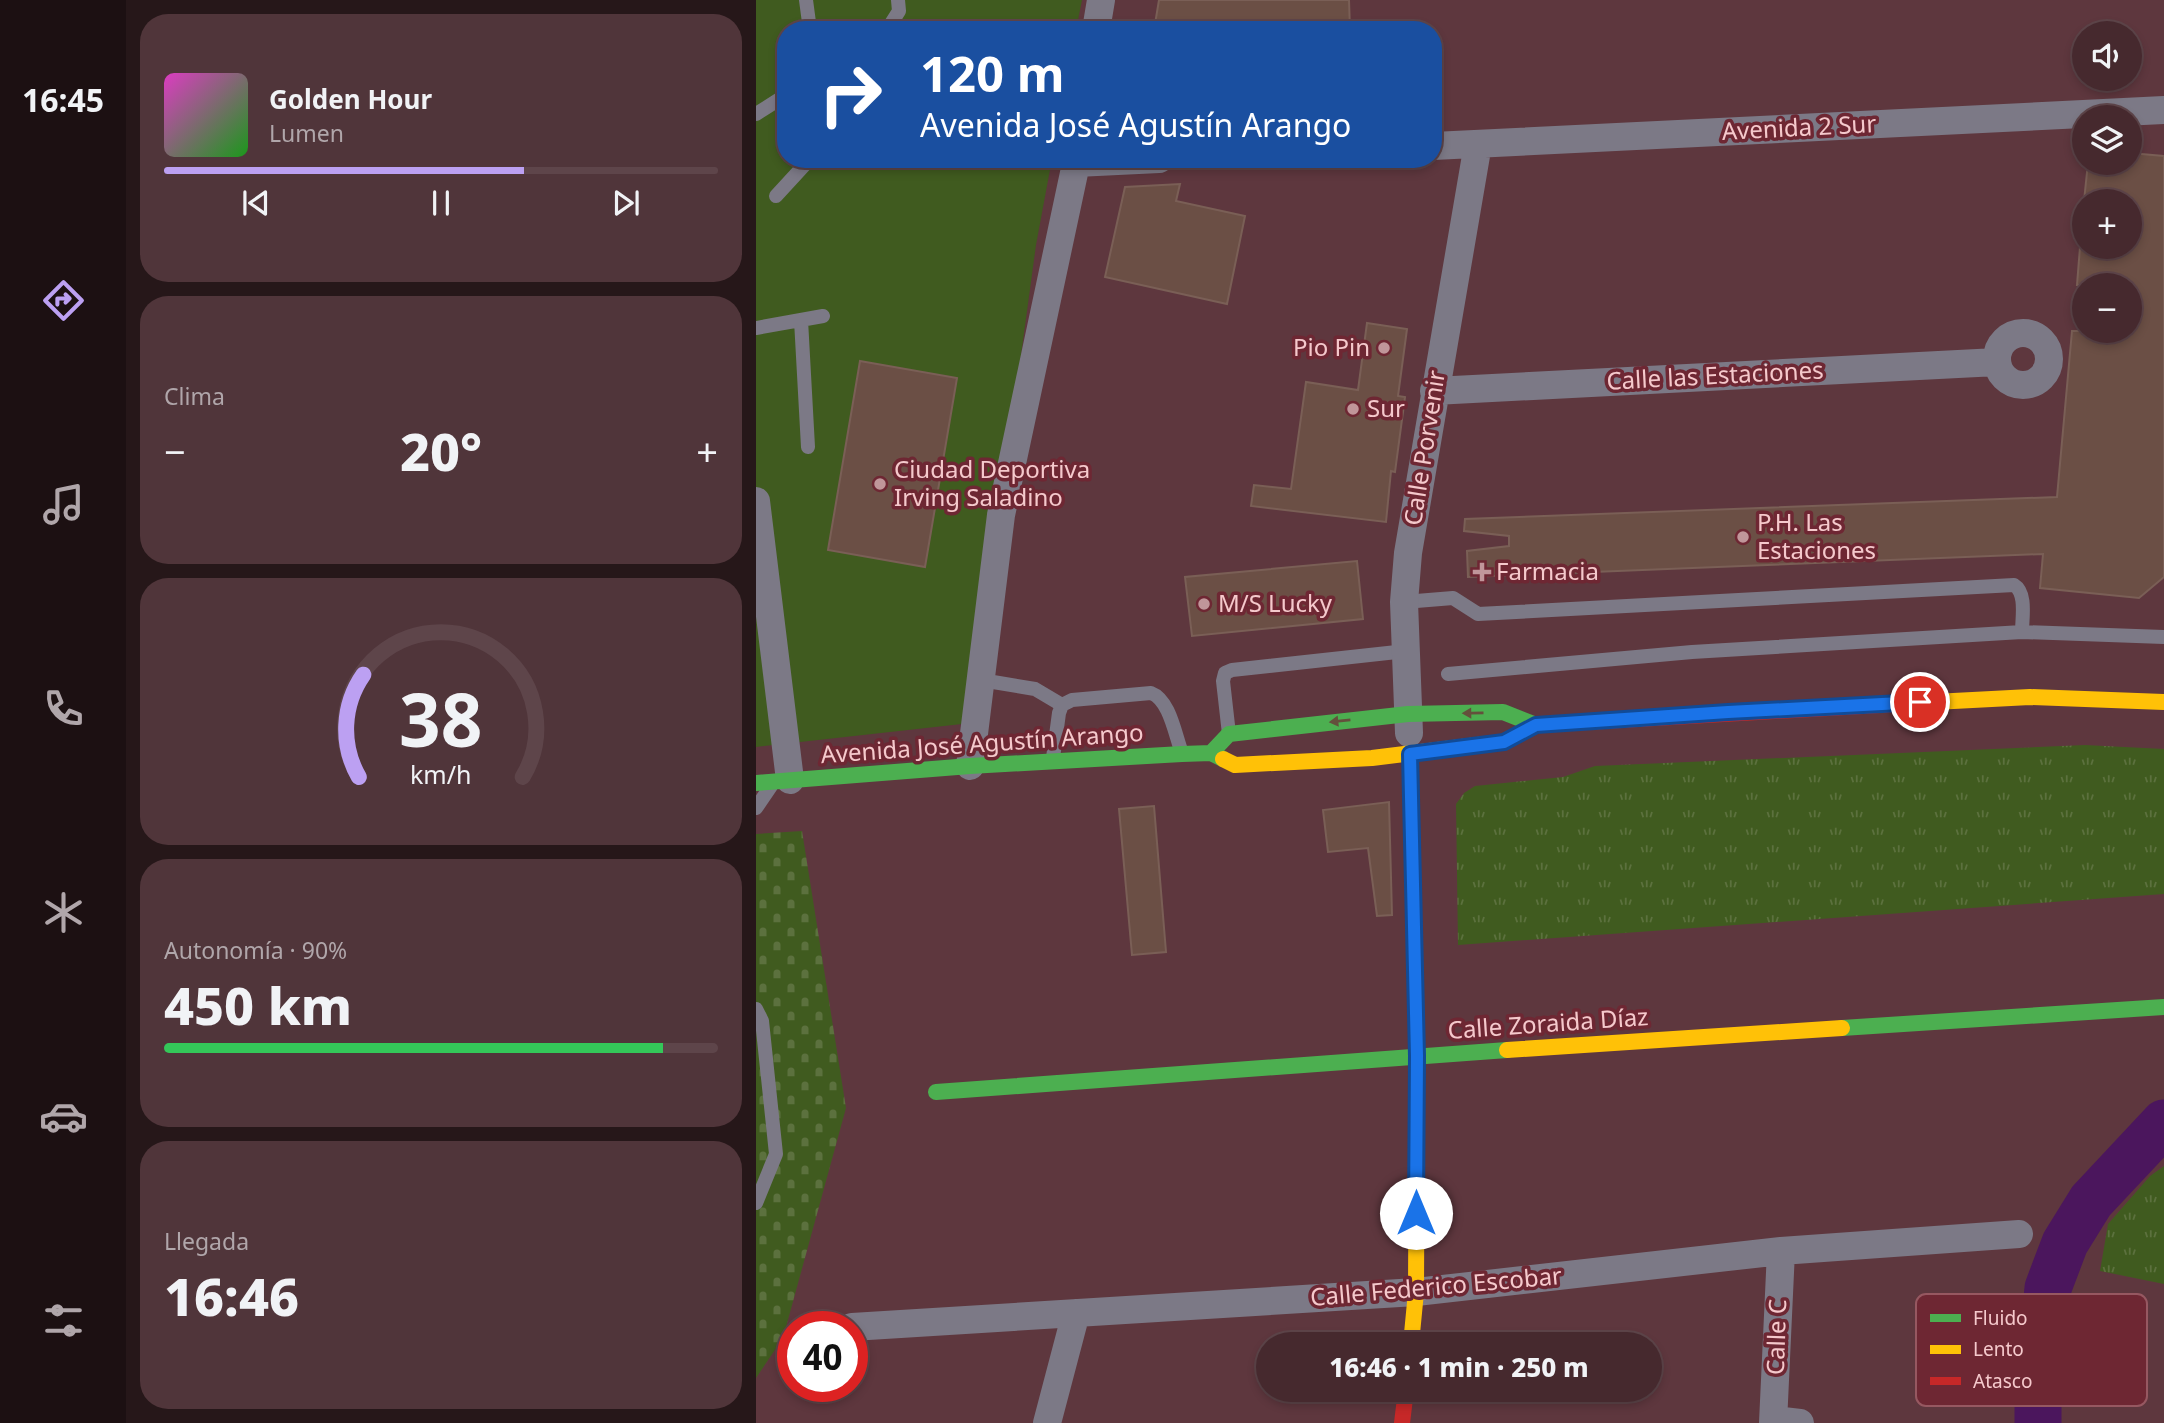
<!DOCTYPE html>
<html lang="es">
<head>
<meta charset="utf-8">
<style>
  body { margin:0; font-family:"Noto Sans",sans-serif; background:#50353a; color:#f1f3f6; height:100vh; display:flex; flex-direction:column; font-size:26px; white-space:nowrap }
  * { box-sizing:border-box; margin:0 }
  p { font-size:23px; color:#b0a6aa }
  .icon { flex:none; width:38px; height:38px; fill:none; stroke:currentColor; stroke-width:2; stroke-linecap:round; stroke-linejoin:round }
  .map { position:relative; flex:1; overflow:hidden }
  .panel { display:flex; flex-direction:column; gap:14px; padding:14px; background:#261719; width:630px }
  .panel>* { flex:none }
  .guide { position:absolute; left:21px; top:21px; width:665px; height:147px; border-radius:28px; box-shadow:0 4px 10px #0003,0 0 0 2px #5e454a; background:#1a4fa0; color:#fff; overflow:hidden }
  .tools { position:absolute; left:1316px; top:21px; display:grid; gap:14px }
  .tools a { display:grid; place-items:center; width:70px; height:70px; border-radius:50%; background:#46292e; box-shadow:0 4px 10px #0003,0 0 0 2px #5e454a; font-size:35px }
  .speed { position:absolute; left:21px; top:1311px; display:flex; gap:14px; font-size:35px; font-weight:700; text-align:center }
  .speed>* { display:grid; place-content:center; width:91px; height:91px; border-radius:50%; background:#46292e; box-shadow:0 4px 10px #0003,0 0 0 2px #5e454a; line-height:1 }
  .speed .limit { border:10px solid #d22; background:#fff; color:#111 }
  .pin { position:absolute; display:grid; place-items:center; width:60px; height:60px; color:#fff; margin:-30px; border:4px solid #fff; border-radius:50%; box-shadow:0 2px 7px #0007 }
  .me { position:absolute; width:77px; margin:-38px; rotate:0deg; stroke-linejoin:round; filter:drop-shadow(0 0 5px #0008) }
  .turn { display:flex; align-items:center; gap:24px; height:147px; padding:0 28px; font-size:32px }
  .turn .icon { width:91px; height:91px; stroke-width:2.5 }
  .turn b { display:block; font-size:49px; line-height:60px }
  .big { font-size:52px; font-weight:800; line-height:1.1 }
  .panel .widget { flex:1; display:flex; flex-direction:column; justify-content:center; gap:10px; min-width:0; padding:0 24px; border-radius:28px; background:#50353a }
  .panel .dial { align-items:center; gap:0 }
  .dial svg { height:182px; overflow:visible; fill:none; stroke:#5e454a; stroke-width:7; stroke-linecap:round; text-anchor:middle }
  .dial text { fill:#f1f3f6; stroke:none }
  .song { display:flex; align-items:center; gap:21px }
  .cover { width:84px; height:84px; border-radius:10px; background:linear-gradient(135deg,hsl(310 70% 55%),hsl(120 70% 35%)) }
  .played { height:7px; border-radius:4px; background:linear-gradient(90deg,#bca0f2 65%,#5e454a 65%) }
  .keys { display:flex; justify-content:space-around; direction:ltr }
  .heat { display:flex; justify-content:space-between; align-items:center; font-size:38px; direction:ltr }
  .charge { height:10px; border-radius:5px; background:linear-gradient(90deg,#34c759 90%,#5e454a 0) }
  .trip { position:absolute; left:500px; top:1332px; width:406px; height:70px; border-radius:35px; background:#46292e; box-shadow:0 4px 10px #0003,0 0 0 2px #5e454a; font-weight:800; line-height:70px; text-align:center }
  main { display:flex; flex:1; min-height:0 }
  .menu { display:flex; flex-direction:column; width:126px; justify-content:space-around; align-items:center; background:#1c1012; color:#b0a6aa }
  .menu .icon { width:49px; height:49px }
  .menu .current { color:#bca0f2 }
  .menu b { font-size:32px; color:#f1f3f6 }
  .map>svg:first-child { display:block }
</style>
</head>
<body>
<main>
<nav class="menu">
<b>16:45</b>
<svg class="icon current" aria-label="directions" viewBox="0 0 24 24"><path d="M12 3l9 9-9 9-9-9zM9 14v-3h6M13 9l2 2-2 2"/></svg>
<svg class="icon" aria-label="music" viewBox="0 0 24 24"><path d="M9 18V5l10-2v13"/><circle cx="6" cy="18" r="3"/><circle cx="16" cy="16" r="3"/></svg>
<svg class="icon" aria-label="phone" viewBox="0 0 24 24"><path d="M5 4h4l2 5-3 2q2 4 5 5l2-3 5 2v4C11 20 4 13 5 4z"/></svg>
<svg class="icon" aria-label="climate" viewBox="0 0 24 24"><path d="M12 3v18M4 7l16 10M4 17L20 7"/></svg>
<svg class="icon" aria-label="car" viewBox="0 0 24 24"><path d="M5 17H2v-5l4-1 3-4h7l3 4 3 1v5h-3M9 17h6M6 11h13"/><circle cx="7" cy="17" r="2"/><circle cx="17" cy="17" r="2"/></svg>
<svg class="icon" aria-label="filters" viewBox="0 0 24 24"><path d="M4 7h16M4 17h16"/><circle cx="9" cy="7" r="2"/><circle cx="15" cy="17" r="2"/></svg>
</nav>
<section class="panel">
<div class="widget">
<div class="song"><i class="cover"></i><div><b>Golden Hour</b><p>Lumen</p></div></div>
<div class="played"></div>
<div class="keys"><svg class="icon" aria-label="previous" viewBox="0 0 24 24"><path d="M18 5L8 12l10 7zM5 5v14"/></svg><svg class="icon" aria-label="pause" viewBox="0 0 24 24"><path d="M8 5v14M16 5v14"/></svg><svg class="icon" aria-label="next" viewBox="0 0 24 24"><path d="M6 5l10 7-10 7zM19 5v14"/></svg></div>
</div>
<div class="widget"><p>Clima</p>
<div class="heat"><a>−</a><b class="big">20°</b><a>+</a></div>
</div>
<div class="widget dial"><svg viewBox="0 0 100 80">
<path d="M14 69A42 42 0 1 1 86 69"/>
<path d="M14 69A42 42 0 0 1 16 24" stroke="#bca0f2"/>
<text x="50" y="56" font-size="32" font-weight="700">38</text>
<text x="50" y="72" font-size="11">km/h</text>
</svg></div>
<div class="widget"><p>Autonomía · 90%</p><b class="big">450 km</b><div class="charge"></div></div>
<div class="widget"><p>Llegada</p><b class="big">16:46</b></div>
</section>
<div class="map">
<svg width="1408" height="1423" viewBox="0 0 1408 1423">
  <defs>
    <pattern id="grass-tufts" width="24" height="20" patternUnits="userSpaceOnUse" patternTransform="scale(1.75)"><rect width="24" height="20" fill="#405b1f"/><path d="M3 7l-1-3M5 7V3M7 7l1-3M15 17l-1-3M17 17v-4M19 17l1-3" fill="none" stroke="#5c713e"/></pattern>
    <pattern id="cemetery-stones" width="16" height="16" patternUnits="userSpaceOnUse" patternTransform="scale(1.75)"><rect width="16" height="16" fill="#405b1f"/><path d="M2 7V4a2 2 0 0 1 4 0v3zM10 15v-3a2 2 0 0 1 4 0v3z" fill="#5c713e"/></pattern>
  </defs>
  <rect width="100%" height="100%" fill="#5e373e"/>
  <path fill="url(#grass-tufts)" d="M1329,745L1408,749V894L702,945L700,804L708,793L719,786L807,777L839,766Z
    M1408,1166V1284L1344,1271L1352,1224L1394,1176Z"/>
  <path fill="url(#cemetery-stones)" d="M46,831L90,1108L27,1338L0,1378V834Z"/>
  <path fill="#405b1f" d="M0,0H326L320,30H30V159H296L280,245L215,723L0,747Z"/>
  <g fill="none" stroke-linecap="round" stroke-linejoin="round">
    <path stroke="#4b165d" stroke-width="47" d="M1282,1423V1405L1292,1288L1309,1243L1335,1201L1408,1123"/>
  </g>
  <path fill="#6b4f45" stroke="#7a5f56" stroke-width="2" d="M403,0H593L594,30H398Z
    M1374,153L1408,156V577L1383,598L1284,588L1287,554L712,577L711,551L753,546V536L708,531L709,519L1301,497L1316,331H1374V285H1321L1324,247H1374V201H1328L1332,163H1374Z
    M424,184L420,201L489,216L471,304L349,277L369,187Z
    M611,323L651,329L642,396L649,397L639,472L635,471L630,522L495,506L498,485L535,489L550,382L602,390Z
    M104,361L201,378L169,567L72,550Z
    M601,561L607,619L436,636L429,577Z
    M633,802L636,915L621,916L612,848L572,852L567,810Z
    M398,806L410,952L376,955L363,809Z"/>
  <g fill="none" stroke-linecap="round" stroke-linejoin="round">
    <path stroke="#7c7986" stroke-width="14" d="M50,0L54,30
      M131,30L143,11L142,0
      M0,114L30,95
      M20,196L54,159
      M45,320L52,447
      M0,328L67,316
      M648,602L697,598L722,614L1258,585C1271,593 1266,618 1266,632
      M692,674L936,652L1266,632L1408,637
      M225,680L279,689L306,705
      M473,734L467,681L469,673L476,670L650,651
      M297,758L303,713L306,705L316,700L395,693C414,700 419,735 426,753
      M0,808L15,786
      M0,1009L6,1021L20,1154L0,1203"/>
    <path stroke="#7c7986" stroke-width="28" d="M340,30L345,0
      M677,146L1408,110
      M320,163L403,159
      M1241 359a26 26 0 1 1 52 0a26 26 0 1 1-52 0Z
      M678,391L1241,362
      M0,501L34,780
      M653,733L648,602L652,553L722,144
      M214,766L245,515L321,159
      M96,1327L660,1292L1025,1251L1263,1234
      M1018,1420L1044,1423
      M291,1423L320,1313
      M1017,1423L1025,1251"/>
    <path stroke="#4caf50" stroke-width="16" d="M455,753L473,734L652,714L747,712L780,725
      M0,783L214,766L426,754L455,753L467,759
      M1086,1028L1408,1007
      M180,1092L751,1050"/>
    <path stroke="#ffc107" stroke-width="16" d="M1159,703L1274,697L1408,702
      M654,754L661,1056L660,1292L655,1344
      M467,759L479,765L616,758L730,744
      M751,1050L1086,1028"/>
    <path stroke="#c62828" stroke-width="16" d="M730,744L748,742L780,725L1159,703
      M646,1423L650,1390"/>
  </g>
  <defs><path id="oneway-solid" d="M-6-.8H1V-3.2L6.5 0L1 3.2V.8H-6Z" transform="scale(1.75)"/></defs>
  <g fill="#64503c">
    <use href="#oneway-solid" transform="translate(717 713) rotate(179)"/>
    <use href="#oneway-solid" transform="translate(584 721) rotate(174)"/>
  </g>
  <g fill="none" stroke-linecap="round" stroke-linejoin="round">
    <defs>
      <path id="route" d="M660,1213L661,1056L654,754L748,742L780,725L972,712L1164,702"/>
    </defs>
    <use href="#route" stroke="#114b97" stroke-width="18"/>
    <use href="#route" stroke="#1a73e8" stroke-width="12"/>
  </g>
  <g fill="#c0969a" stroke="#6e2733" stroke-width="2.5">
    <circle cx="628" cy="348" r="7"/>
    <circle cx="597" cy="409" r="7"/>
    <circle cx="124" cy="484" r="7"/>
    <circle cx="987" cy="537" r="7"/>
    <path d="M722.5 561.5h7v7h7v7h-7v7h-7v-7h-7v-7h7z"/>
    <circle cx="448" cy="604" r="7"/>
  </g>
  <g text-anchor="middle" stroke-width="7" stroke-linejoin="round" paint-order="stroke">
    <g font-size="24" fill="#f5c9cc" stroke="#6e2733">
      <text transform="translate(1043 128) rotate(-3)" y="8">Avenida 2 Sur</text>
      <text transform="translate(959 376) rotate(-3)" y="8">Calle las Estaciones</text>
      <text transform="translate(669 448) rotate(-81)" y="8">Calle Porvenir</text>
      <text transform="translate(226 744) rotate(-4)" y="8">Avenida José Agustín Arango</text>
      <text transform="translate(792 1024) rotate(-4)" y="8">Calle Zoraida Díaz</text>
      <text transform="translate(680 1287) rotate(-5)" y="8">Calle Federico Escobar</text>
      <text transform="translate(1021 1337) rotate(-88)" y="8">Calle C</text>
    </g>
    <g font-size="24" fill="#f5c9cc" stroke="#6e2733" text-anchor="start">
      <text x="614" y="356" text-anchor="end">Pio Pin</text>
      <text x="611" y="417">Sur</text>
      <text x="138" y="478">Ciudad Deportiva<tspan x="138" dy="28">Irving Saladino</tspan></text>
      <text x="1001" y="531">P.H. Las<tspan x="1001" dy="28">Estaciones</tspan></text>
      <text x="740" y="580">Farmacia</text>
      <text x="462" y="612">M/S Lucky</text>
    </g>
  </g>
  <rect x="1160" y="1294" width="231" height="112" rx="10" fill="#6e2733" stroke="#965861" stroke-width="2"/>
  <rect x="1174" y="1314" width="31" height="8" fill="#4caf50"/>
  <rect x="1174" y="1345" width="31" height="9" fill="#ffc107"/>
  <rect x="1174" y="1377" width="31" height="8" fill="#c62828"/>
  <g font-size="19" fill="#f5c9cc">
    <text x="1217" y="1325">Fluido</text>
    <text x="1217" y="1356">Lento</text>
    <text x="1217" y="1388">Atasco</text>
  </g>
</svg>
<div class="tools">
<a><svg class="icon" aria-label="sound" viewBox="0 0 24 24"><path d="M4 9h4l5-4v14l-5-4H4zM17 9q2 3 0 6"/></svg></a>
<a><svg class="icon" aria-label="layers" viewBox="0 0 24 24"><path d="M12 4l9 5-9 5-9-5zM3 14l9 5 9-5"/></svg></a>
<a>+</a>
<a>−</a>
</div>
<div class="speed"><div class="limit">40</div></div>
<div class="pin" style="left:1164px;top:702px;background:#d93025"><svg class="icon" aria-label="arrive" viewBox="0 0 24 24"><path d="M6 21V4h12l-3 4 3 4H6"/></svg></div>
<svg class="me" style="left:660px;top:1213px" viewBox="-20 -20 40 40"><circle r="19" fill="#fff"/><path d="M0-13L10 11 0 6-10 11z" fill="#1a73e8"/></svg>
<div class="trip">16:46 · 1 min · 250 m</div>
<div class="guide">
<div class="turn"><svg class="icon" aria-label="right" viewBox="0 0 24 24"><path d="M7 20v-9h11M14 6l5 5-5 5"/></svg><div><b>120 m</b>Avenida José Agustín Arango</div></div>
</div>
</div>
</main>
</body>
</html>
